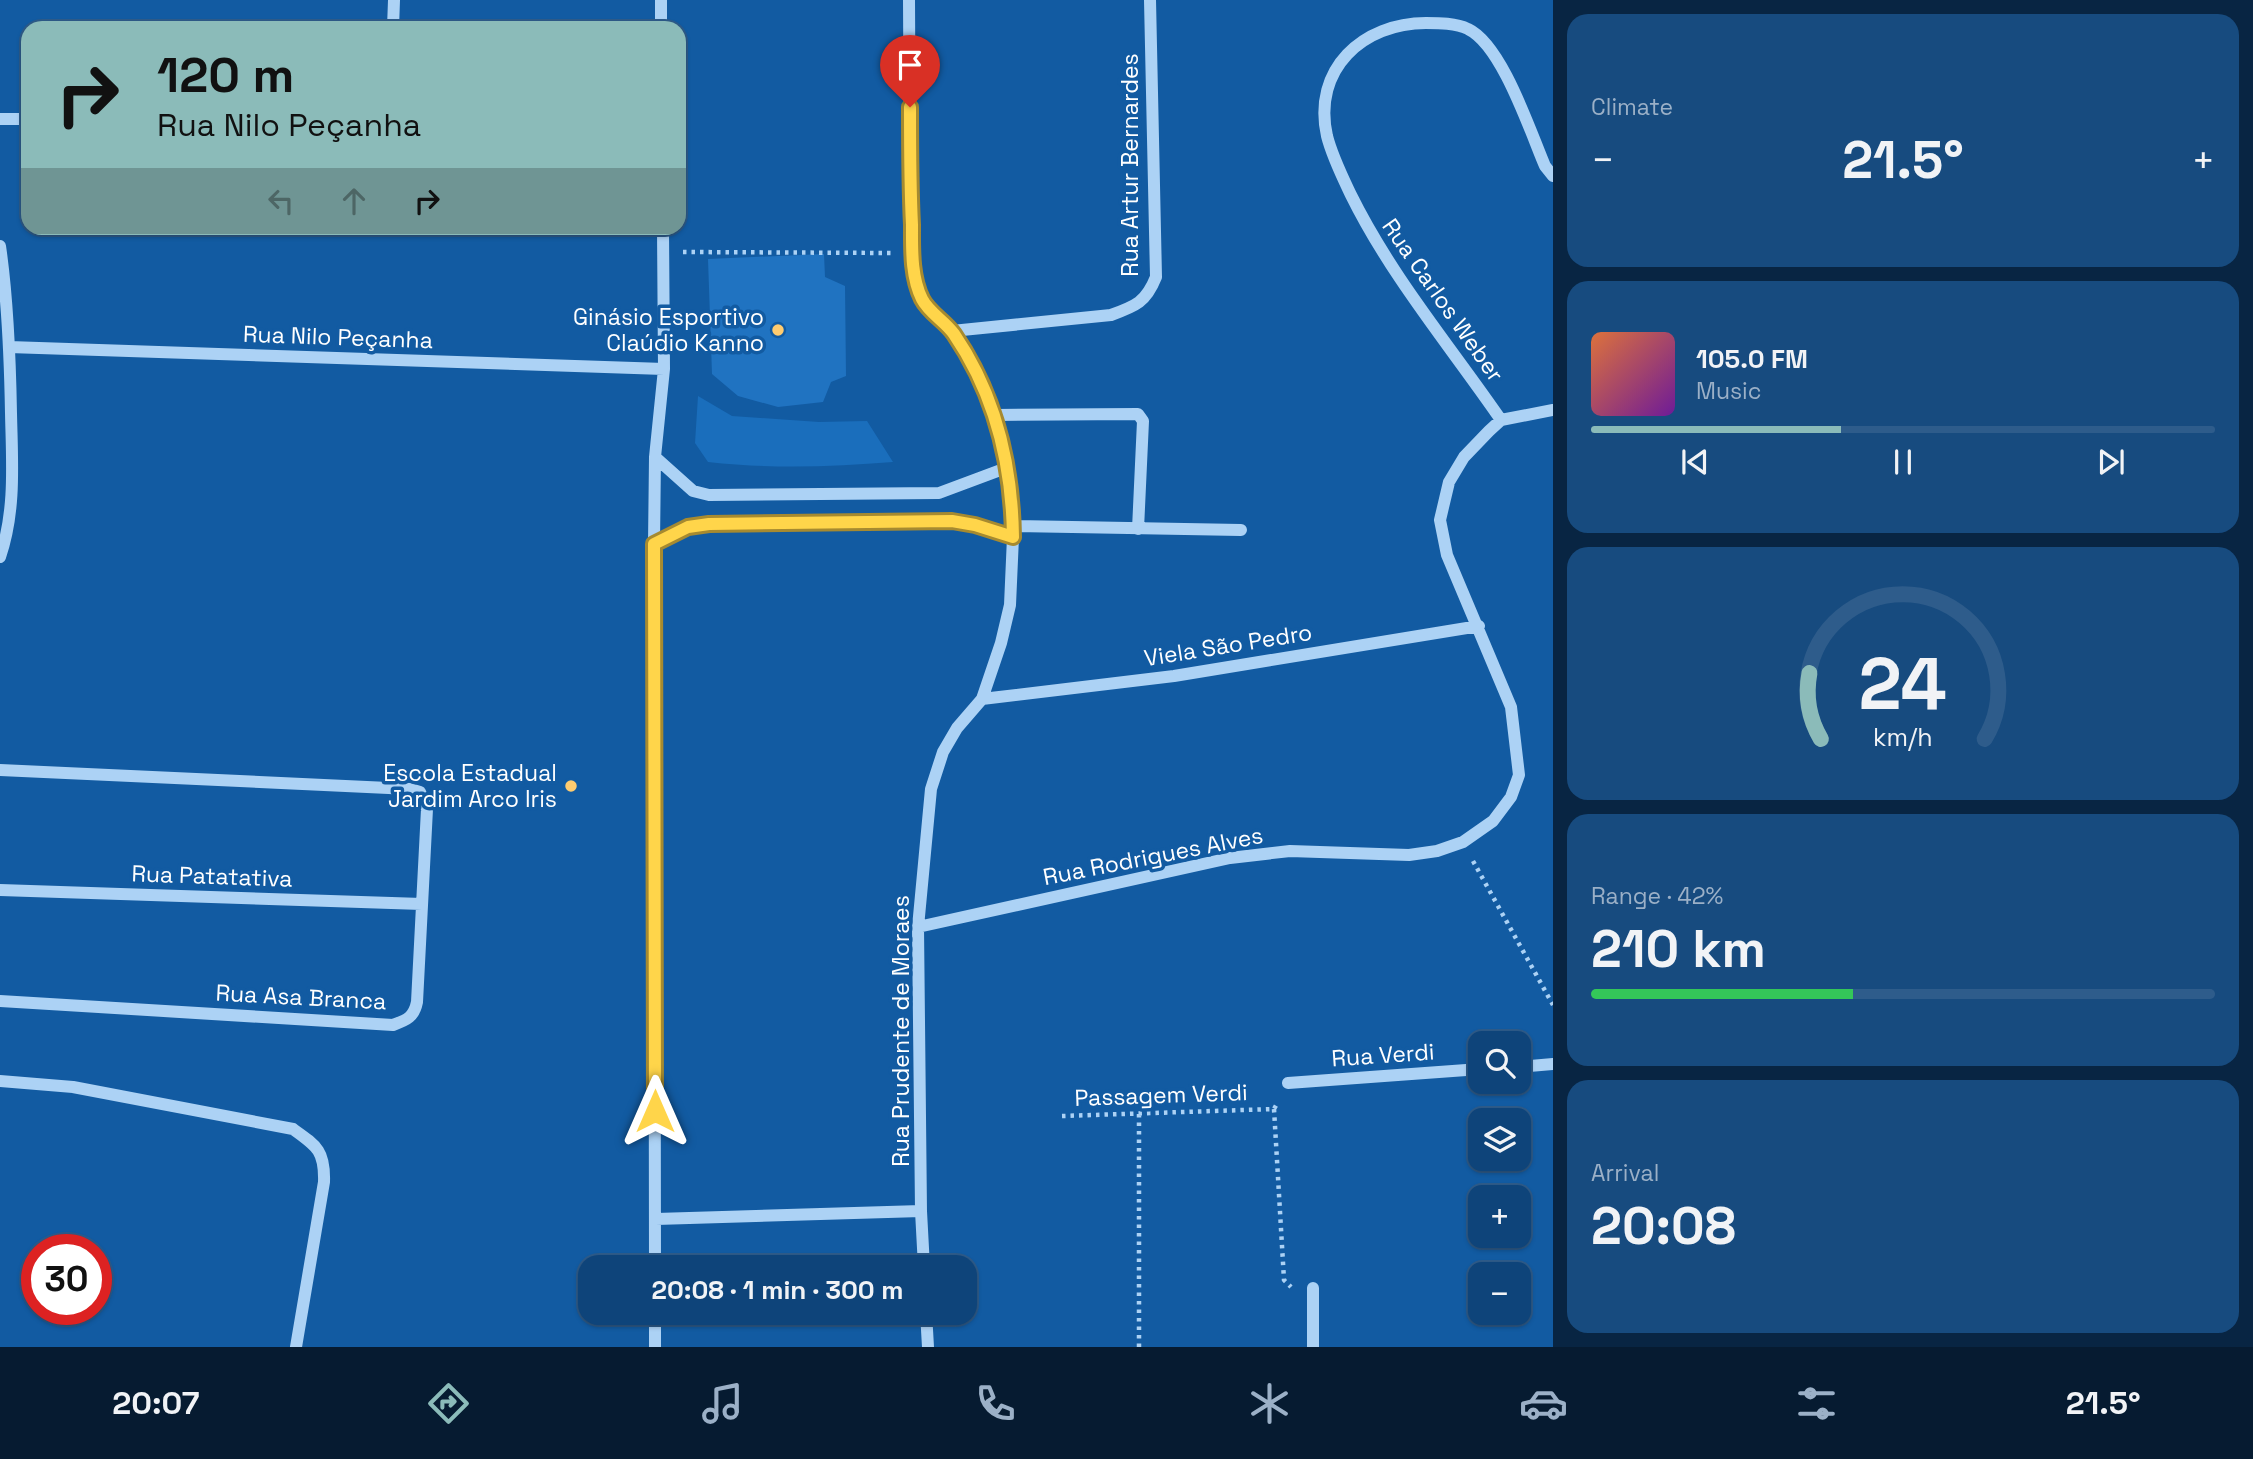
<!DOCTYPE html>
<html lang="en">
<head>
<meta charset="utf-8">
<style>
  body { margin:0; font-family:"Space Grotesk",sans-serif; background:#174b7f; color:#f1f3f6; height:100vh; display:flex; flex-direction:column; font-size:26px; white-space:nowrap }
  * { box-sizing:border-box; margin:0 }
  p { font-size:23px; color:#9bb0c7 }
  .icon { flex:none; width:38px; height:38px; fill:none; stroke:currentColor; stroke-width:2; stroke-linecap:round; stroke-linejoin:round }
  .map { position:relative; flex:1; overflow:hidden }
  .details { display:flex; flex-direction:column; gap:14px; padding:14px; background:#082543; width:700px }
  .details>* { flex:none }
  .hud { position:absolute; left:21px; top:21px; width:665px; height:214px; border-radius:21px; box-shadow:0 2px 5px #0004,0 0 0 2px #2e5c8b; background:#8bbbb9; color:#111; overflow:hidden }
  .buttons { position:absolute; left:1468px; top:1031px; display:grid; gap:14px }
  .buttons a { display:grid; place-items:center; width:63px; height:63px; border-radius:14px; background:#0e447a; box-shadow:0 2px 5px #0004,0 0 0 2px #2e5c8b; font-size:35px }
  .speed { position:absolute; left:21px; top:1234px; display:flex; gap:14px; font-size:35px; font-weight:700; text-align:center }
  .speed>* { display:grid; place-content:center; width:91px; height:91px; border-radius:50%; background:#0e447a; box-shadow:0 2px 5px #0004,0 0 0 2px #2e5c8b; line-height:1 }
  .speed .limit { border:10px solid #d22; background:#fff; color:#111 }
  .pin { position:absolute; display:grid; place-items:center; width:60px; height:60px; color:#fff; margin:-72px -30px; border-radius:50% 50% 50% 0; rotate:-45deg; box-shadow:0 0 7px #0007 }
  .pin .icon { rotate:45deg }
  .me { position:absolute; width:77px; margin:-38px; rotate:0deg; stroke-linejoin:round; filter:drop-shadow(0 0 5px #0008) }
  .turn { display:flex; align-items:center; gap:24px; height:147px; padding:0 21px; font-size:32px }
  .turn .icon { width:91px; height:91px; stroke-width:2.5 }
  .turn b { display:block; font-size:49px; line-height:60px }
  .lanes { display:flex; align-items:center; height:66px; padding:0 21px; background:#0003; justify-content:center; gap:35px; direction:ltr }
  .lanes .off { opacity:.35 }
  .big { font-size:52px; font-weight:700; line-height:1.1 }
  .details .widget { flex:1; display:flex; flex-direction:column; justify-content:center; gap:10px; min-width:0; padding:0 24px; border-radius:21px; background:#174b7f }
  .details .dial { align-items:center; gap:0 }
  .dial svg { height:182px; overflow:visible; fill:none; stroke:#2e5c8b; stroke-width:7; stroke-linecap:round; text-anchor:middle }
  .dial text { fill:#f1f3f6; stroke:none }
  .song { display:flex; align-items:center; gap:21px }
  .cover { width:84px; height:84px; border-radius:10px; background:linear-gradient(135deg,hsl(20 70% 55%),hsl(280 70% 35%)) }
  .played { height:7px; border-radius:4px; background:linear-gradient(90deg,#8bbbb9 40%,#2e5c8b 40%) }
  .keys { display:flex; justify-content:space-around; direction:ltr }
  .heat { display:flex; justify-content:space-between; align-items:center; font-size:38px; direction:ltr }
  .charge { height:10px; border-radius:5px; background:linear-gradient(90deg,#34c759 42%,#2e5c8b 0) }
  .trip { position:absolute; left:578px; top:1255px; width:399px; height:70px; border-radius:21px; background:#0e447a; box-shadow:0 2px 5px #0004,0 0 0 2px #2e5c8b; font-weight:700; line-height:70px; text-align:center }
  .dock { display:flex; height:112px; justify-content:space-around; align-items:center; background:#061b31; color:#9bb0c7 }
  .dock .icon { width:49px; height:49px }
  .dock .on { color:#8bbbb9 }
  .dock b { font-size:32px; color:#f1f3f6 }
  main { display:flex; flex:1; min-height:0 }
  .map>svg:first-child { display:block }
</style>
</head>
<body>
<main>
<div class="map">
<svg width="1553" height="1347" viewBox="0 0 1553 1347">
  <rect width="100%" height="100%" fill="#125ba2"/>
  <path fill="#1a6ebc" d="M698,396L732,416L819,422L867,421L893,462C831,467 770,469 708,462L695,443Z"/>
  <path fill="#2073c1" d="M824,254L825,277L845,286L846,376L831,382L823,402L778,407L738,396L712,374L708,259Z"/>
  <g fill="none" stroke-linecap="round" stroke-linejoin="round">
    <path stroke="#acd2f5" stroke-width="4.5" stroke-dasharray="3.5 5" stroke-linecap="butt" d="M683,252L891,253
      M1473,861L1553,1005
      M1274,1109L1284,1280L1291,1287
      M1139,1114V1347
      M1062,1116L1274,1109L1278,1102"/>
    <path stroke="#acd2f5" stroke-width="12" d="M661,0V28
      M909,0L910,187L915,280L922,301L952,331L980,377L995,415L1006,468L1013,537L1010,605L1001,643L982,699L957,728L943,752L931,789L918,927L921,1211L924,1267
      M393,28L394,0
      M0,119H28
      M0,246C8,301 10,357 11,413C12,462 16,510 0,557
      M952,331L1111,315C1136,306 1146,302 1156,277L1150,0
      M9,347L664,369
      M995,415L1138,414L1143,421L1138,529
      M1501,420C1450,346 1391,276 1351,195C1342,176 1332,156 1327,136C1312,69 1363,23 1426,23C1439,23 1456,23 1468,29C1502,45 1530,131 1545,166L1553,176
      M655,457L693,491L709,495L939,493L1006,468
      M1013,526L1241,530
      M654,544L688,527L709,524L952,521L975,525L1013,537
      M982,699L1174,676L1479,626
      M0,770L410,789L420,792L427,809L417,1002C414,1017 407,1020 393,1025L0,1001
      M0,890L422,904
      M918,927L1230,858L1290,851L1409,855L1437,851L1463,842L1493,821L1511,797L1519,775L1511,707L1447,555L1440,520L1449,482L1464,457L1489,431L1501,420L1553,410
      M1519,1067L1553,1064
      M0,1081L73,1087L293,1129C317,1146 325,1151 324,1182L296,1347
      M1288,1083L1480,1069
      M656,1219L921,1211
      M655,1267L654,544L655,457L664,369L663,228
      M1313,1288V1347
      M926,1312L928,1347
      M655,1347V1312"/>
  </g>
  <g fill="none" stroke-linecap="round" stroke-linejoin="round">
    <defs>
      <path id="route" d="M655,1111L654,544L688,527L709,524L952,521L975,525L1013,537C1012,465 995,394 954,334C945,321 929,313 922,299C911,277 912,249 912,225C910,186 910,146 910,107"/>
    </defs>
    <use href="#route" stroke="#a68a30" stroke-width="18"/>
    <use href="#route" stroke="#ffd54a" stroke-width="12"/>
  </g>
  <g fill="#ffcc70" stroke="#125ba2" stroke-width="2.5">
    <circle cx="778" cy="330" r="7"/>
    <circle cx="571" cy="786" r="7"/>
  </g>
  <g text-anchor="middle" stroke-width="7" stroke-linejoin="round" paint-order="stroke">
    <g font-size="23" fill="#fff" stroke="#125ba2">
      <text transform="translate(1130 165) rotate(-90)" y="8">Rua Artur Bernardes</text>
      <text transform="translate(1443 300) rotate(55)" y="8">Rua Carlos Weber</text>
      <text transform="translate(338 337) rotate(2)" y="8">Rua Nilo Peçanha</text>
      <text transform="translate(1228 645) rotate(-9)" y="8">Viela São Pedro</text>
      <text transform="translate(1153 856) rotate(-11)" y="8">Rua Rodrigues Alves</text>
      <text transform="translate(212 876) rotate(2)" y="8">Rua Patatativa</text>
      <text transform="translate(301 997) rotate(3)" y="8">Rua Asa Branca</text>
      <text transform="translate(901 1031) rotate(-90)" y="8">Rua Prudente de Moraes</text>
      <text transform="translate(1383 1055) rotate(-4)" y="8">Rua Verdi</text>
      <text transform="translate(1161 1095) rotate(-2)" y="8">Passagem Verdi</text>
    </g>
    <g font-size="23" fill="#fff" stroke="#125ba2" text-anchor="end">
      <text x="764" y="325">Ginásio Esportivo<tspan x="764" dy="26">Claúdio Kanno</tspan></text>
      <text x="557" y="781">Escola Estadual<tspan x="557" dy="26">Jardim Arco Iris</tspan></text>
    </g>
  </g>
</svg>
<div class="buttons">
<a><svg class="icon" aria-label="search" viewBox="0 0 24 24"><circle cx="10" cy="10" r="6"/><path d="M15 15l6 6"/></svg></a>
<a><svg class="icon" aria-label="layers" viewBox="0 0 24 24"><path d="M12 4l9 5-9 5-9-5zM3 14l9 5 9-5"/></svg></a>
<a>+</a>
<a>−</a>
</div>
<div class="speed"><div class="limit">30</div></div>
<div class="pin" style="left:910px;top:107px;background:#d93025"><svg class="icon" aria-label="arrive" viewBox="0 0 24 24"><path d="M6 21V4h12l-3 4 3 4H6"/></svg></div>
<svg class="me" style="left:655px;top:1111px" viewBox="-20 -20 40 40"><path d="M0-17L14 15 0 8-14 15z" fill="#ffd54a" stroke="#fff" stroke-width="4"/></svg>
<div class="trip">20:08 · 1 min · 300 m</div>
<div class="hud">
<div class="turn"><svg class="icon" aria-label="right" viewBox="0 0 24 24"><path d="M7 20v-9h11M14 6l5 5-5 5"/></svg><div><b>120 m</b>Rua Nilo Peçanha</div></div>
<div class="lanes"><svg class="icon off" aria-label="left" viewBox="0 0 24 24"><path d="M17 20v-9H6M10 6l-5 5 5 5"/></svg><svg class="icon off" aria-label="ahead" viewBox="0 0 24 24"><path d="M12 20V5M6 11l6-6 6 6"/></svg><svg class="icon" aria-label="right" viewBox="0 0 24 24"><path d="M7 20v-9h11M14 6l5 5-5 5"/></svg></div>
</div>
</div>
<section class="details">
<div class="widget"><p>Climate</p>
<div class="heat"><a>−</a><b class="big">21.5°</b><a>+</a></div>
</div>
<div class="widget">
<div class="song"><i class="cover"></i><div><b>105.0 FM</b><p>Music</p></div></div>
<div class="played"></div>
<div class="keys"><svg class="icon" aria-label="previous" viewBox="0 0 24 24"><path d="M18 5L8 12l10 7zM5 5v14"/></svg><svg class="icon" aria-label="pause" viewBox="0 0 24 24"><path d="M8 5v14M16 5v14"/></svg><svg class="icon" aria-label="next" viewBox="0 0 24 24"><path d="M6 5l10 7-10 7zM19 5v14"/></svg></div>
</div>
<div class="widget dial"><svg viewBox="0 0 100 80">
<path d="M14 69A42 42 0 1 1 86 69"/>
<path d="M14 69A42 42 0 0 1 9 40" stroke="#8bbbb9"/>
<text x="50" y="56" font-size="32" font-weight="700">24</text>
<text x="50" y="72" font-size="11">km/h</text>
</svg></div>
<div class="widget"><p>Range · 42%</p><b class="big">210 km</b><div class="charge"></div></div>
<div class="widget"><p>Arrival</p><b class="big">20:08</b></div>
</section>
</main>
<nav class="dock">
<b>20:07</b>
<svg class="icon on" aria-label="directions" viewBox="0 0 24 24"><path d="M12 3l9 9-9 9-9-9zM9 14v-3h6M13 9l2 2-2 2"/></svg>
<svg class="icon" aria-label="music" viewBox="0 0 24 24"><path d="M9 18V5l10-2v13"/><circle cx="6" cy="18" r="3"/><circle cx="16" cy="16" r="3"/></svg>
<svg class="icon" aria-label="phone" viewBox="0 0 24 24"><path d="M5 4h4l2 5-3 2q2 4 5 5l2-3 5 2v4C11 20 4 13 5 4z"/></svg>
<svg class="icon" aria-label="climate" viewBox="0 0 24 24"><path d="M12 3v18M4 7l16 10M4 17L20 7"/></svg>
<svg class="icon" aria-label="car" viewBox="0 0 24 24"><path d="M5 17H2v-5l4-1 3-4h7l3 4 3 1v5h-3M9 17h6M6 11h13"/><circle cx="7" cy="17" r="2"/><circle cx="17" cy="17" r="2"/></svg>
<svg class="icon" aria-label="filters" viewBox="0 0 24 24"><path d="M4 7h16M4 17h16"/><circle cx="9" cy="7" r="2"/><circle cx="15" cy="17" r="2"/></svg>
<b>21.5°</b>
</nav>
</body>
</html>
